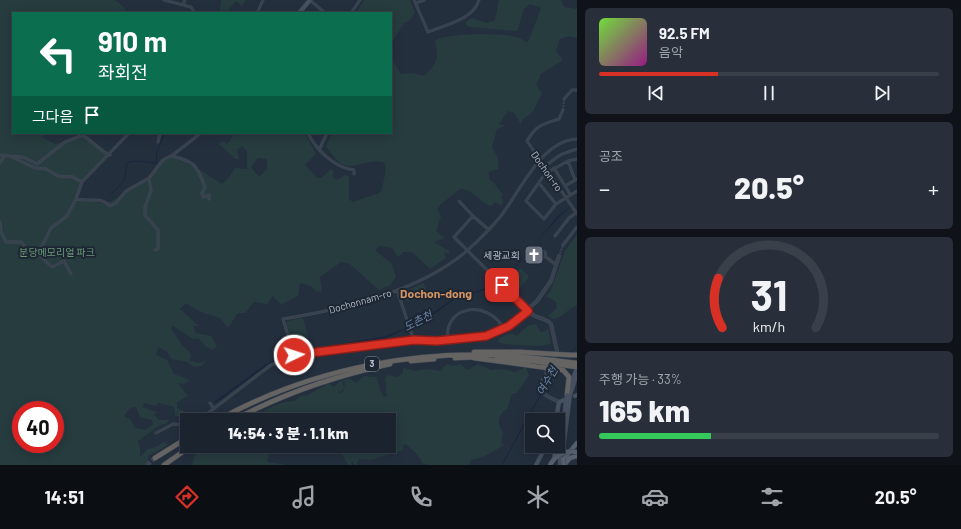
<!DOCTYPE html>
<html lang="ko">
<head>
<meta charset="utf-8">
<style>
  body { margin:0; font-family:Barlow,"Noto Sans KR",sans-serif; background:#282f3a; color:#f1f3f6; height:100vh; display:flex; flex-direction:column; font-size:15px; white-space:nowrap }
  * { box-sizing:border-box; margin:0 }
  p { font-size:13px; color:#a0a4aa }
  .icon { flex:none; width:22px; height:22px; fill:none; stroke:currentColor; stroke-width:2; stroke-linecap:round; stroke-linejoin:round }
  .map { position:relative; flex:1; overflow:hidden }
  .side { display:flex; flex-direction:column; gap:8px; padding:8px; background:#0f1319; width:384px }
  .side>* { flex:none }
  .hud { position:absolute; left:12px; top:12px; width:380px; height:122px; border-radius:0px; box-shadow:0 2px 10px #0003,0 0 0 1px #39404a; background:#0b6e4f; color:#fff; overflow:hidden }
  .tools { position:absolute; left:525px; top:413px; display:grid; gap:8px }
  .tools a { display:grid; place-items:center; width:40px; height:40px; border-radius:0px; background:#1b232e; box-shadow:0 2px 10px #0003,0 0 0 1px #39404a; font-size:20px }
  .speed { position:absolute; left:12px; top:401px; display:flex; gap:8px; font-size:20px; font-weight:700; text-align:center }
  .speed>* { display:grid; place-content:center; width:52px; height:52px; border-radius:50%; background:#1b232e; box-shadow:0 2px 10px #0003,0 0 0 1px #39404a; line-height:1 }
  .speed .limit { border:6px solid #d22; background:#fff; color:#111 }
  .pin { position:absolute; display:grid; place-items:center; width:34px; height:34px; color:#fff; margin:-17px; border-radius:8px; box-shadow:0 2px 6px #0006 }
  .me { position:absolute; width:44px; margin:-22px; rotate:86deg; stroke-linejoin:round; filter:drop-shadow(0 0 3px #0008) }
  .turn { display:flex; align-items:center; gap:14px; height:84px; padding:0 20px; font-size:18px }
  .turn .icon { width:52px; height:52px; stroke-width:2.5 }
  .turn b { display:block; font-size:28px; line-height:34px }
  .then { display:flex; align-items:center; height:38px; padding:0 20px; background:#0003; gap:8px; font-size:15px }
  .big { font-size:30px; font-weight:800; line-height:1.1 }
  .side .card { flex:1; display:flex; flex-direction:column; justify-content:center; gap:6px; min-width:0; padding:0 14px; border-radius:6px; background:#282f3a }
  .side .dial { align-items:center; gap:0 }
  .dial svg { height:104px; overflow:visible; fill:none; stroke:#39404a; stroke-width:7; stroke-linecap:round; text-anchor:middle }
  .dial text { fill:#f1f3f6; stroke:none }
  .song { display:flex; align-items:center; gap:12px }
  .cover { width:48px; height:48px; border-radius:6px; background:linear-gradient(135deg,hsl(100 70% 55%),hsl(310 70% 35%)) }
  .played { height:4px; border-radius:2px; background:linear-gradient(90deg,#d93025 35%,#39404a 35%) }
  .keys { display:flex; justify-content:space-around; direction:ltr }
  .heat { display:flex; justify-content:space-between; align-items:center; font-size:22px; direction:ltr }
  .charge { height:6px; border-radius:3px; background:linear-gradient(90deg,#34c759 33%,#39404a 0) }
  .trip { position:absolute; left:180px; top:413px; width:216px; height:40px; border-radius:0px; background:#1b232e; box-shadow:0 2px 10px #0003,0 0 0 1px #39404a; font-weight:800; line-height:40px; text-align:center }
  .tabs { display:flex; height:64px; justify-content:space-around; align-items:center; background:#0b0e12; color:#a0a4aa }
  .tabs .icon { width:28px; height:28px }
  .tabs .selected { color:#d93025 }
  .tabs b { font-size:18px; color:#f1f3f6 }
  main { display:flex; flex:1; min-height:0 }
  .map>svg:first-child { display:block }
</style>
</head>
<body>
<main>
<div class="map">
<svg width="577" height="465" viewBox="0 0 577 465">
  <rect width="100%" height="100%" fill="#242f3e"/>
  <path fill="#263c3f" fill-rule="evenodd" d="M0,0H115L124,7L126,13H13V133H50L42,137L55,144L87,136L110,155L82,182L77,199L107,204L149,178L163,160L172,156L180,157L222,184L229,177L235,168L247,169V151L242,146L237,150L239,159H235L219,144L222,141L227,144L235,133H305L316,154L305,165L317,178H321L331,169L334,171L332,177L337,180L345,175L349,177V199L353,202L379,193L382,190C383,181 387,172 385,163C369,157 355,171 342,164C336,161 331,152 326,147L332,133H391V13H356L364,0H410L415,13L410,20L404,23L392,42L391,57L401,74L412,73L424,76C437,63 439,60 435,41C444,33 504,33 516,37C520,38 524,41 528,42L541,8L530,4L524,9L517,31L469,27L465,23L472,18L487,23L495,20L499,0H561L564,7L577,9V38L569,36L560,39L556,51L563,60L541,74L536,85L542,93L532,113L523,119L521,124L514,113L508,111L499,124L505,126L497,129L492,147L498,158V169L489,172V179L494,183L503,195L501,196L503,202L501,206L495,202L491,206C477,201 475,190 460,189L440,205L437,209L441,216L436,231L445,238L434,242L449,251L450,254L444,252L446,258L430,269L412,252H403L398,257L392,248L379,246L375,250L392,264L396,277L390,285L379,290L350,264L341,262L320,277L322,291L317,292L311,286L300,283L298,296L281,305L273,296L267,304L254,302L245,313H238L228,328L220,318L201,312L186,303L180,309L199,326H193L196,333L211,336L217,346L213,350L206,347L198,338L193,339L173,326L171,329L183,346L191,354L190,361L200,363L206,360L202,366L194,367L187,362L172,359L167,352L158,347L156,355L167,360L174,374L190,380L184,384L178,383L188,396L177,402V408L184,411L180,416H175L174,407L159,403L156,406L144,403L143,407L157,412L154,415L159,420H169L166,424L160,425L138,441L140,448V457L148,449L154,448L164,442L168,445L148,456V465H0ZM258,158L267,159V169L259,177L251,167ZM136,407L140,417L152,420L153,424L145,430L135,428L131,420L124,416L130,408ZM21,410H55V444H21Z
    M221,0H246L242,6L236,1L226,13L220,11Z
    M577,234V305C568,308 564,317 554,319L548,316L557,308L556,302L546,296L550,292L565,251Z
    M521,268L529,277L519,289L510,281Z
    M423,283L428,293L413,301L412,299L407,302L403,293Z
    M303,318L311,347L294,351L286,323L287,321Z
    M536,324L541,332L546,331L548,327L551,344C541,347 507,346 498,342L499,338L512,333L516,336L529,325Z
    M447,364L454,366L461,364L467,370L478,364L491,370L502,369L515,372L526,367L529,375L517,393L512,394L507,409C498,414 496,424 503,432L501,443L504,445L483,457L471,460L469,465H428L422,463L417,454L406,444L403,445V450L371,460L359,459L356,465H354L352,460L351,465H349C343,459 343,451 336,446H389V420H250C266,411 275,402 294,401L300,396L308,395L329,383L333,387L342,380L344,388L341,392L338,391L339,393L343,392L345,384L343,380L350,379L356,383L364,376L377,377L380,390L384,397L387,396L385,378L388,375L397,377L403,373V368L416,371L427,369L440,371Z
    M205,446H271L267,462L287,465H192L195,455Z"/>
  <path fill="#17263c" d="M577,202L562,214L530,249L514,270L496,286L454,300L427,319L386,338L358,344L299,352L278,359L267,365L217,402L213,403L266,364L289,353L386,336L418,323L453,299L495,285L511,272L559,215Z"/>
  <g fill="none" stroke-linecap="round" stroke-linejoin="round">
    <path stroke="#17263c" stroke-width="1" d="M111,194L124,181L127,164C133,158 147,163 156,163L157,151L165,133
      M481,290L489,287
      M568,353L577,347
      M542,391L552,370
      M502,465L541,394"/>
    <path stroke="#3a4453" stroke-width="2" stroke-dasharray="2 1" stroke-linecap="butt" d="M563,110L564,99
      M559,256L563,245"/>
    <path stroke="#3a4453" stroke-width="4.5" stroke-dasharray="4.5 2" stroke-linecap="butt" d="M147,465L155,458"/>
    <defs>
      <path id="minor" d="M164,0L191,7L195,13
        M414,0L428,32C445,25 473,20 479,0
        M311,1L325,13
        M416,3L424,0
        M183,4L185,0
        M301,10L305,13
        M257,13L263,0
        M351,13L360,0
        M564,99L572,90H577
        M563,110L559,119C542,125 537,124 527,141L577,214
        M308,133C316,150 335,168 354,170V174
        M158,142L160,133
        M320,148L327,133
        M0,155L10,156L35,168L46,169L58,176L73,177L82,182
        M10,156L23,157L37,164L65,142L83,135L103,151L110,155
        M172,156C194,161 197,165 205,187L202,193L203,197L209,195V199
        M568,161L575,180
        M0,163L4,156
        M544,167L560,155L577,149
        M554,168L570,194
        M547,171L526,201L544,219L556,204L577,191
        M548,172L568,161L577,159
        M149,178L151,191L145,207V215L158,230V249L155,250
        M539,183L556,204
        M565,186L577,179
        M76,199C90,202 100,196 110,206L116,203L126,191L149,178L163,160L174,154L201,133
        M459,201L473,216L454,237L528,311
        M473,216L489,230
        M0,222L1,232L6,242H21L30,252L38,254L51,228L67,216L76,199L82,182L129,133
        M555,236L569,218L577,212
        M563,245L577,227
        M540.5 254a2.5 2.5 0 1 1 5 0a2.5 2.5 0 1 1-5 0Z
        M38,254L52,267L64,261L71,274
        M545,256L556,265
        M397,290L414,341
        M448,340C443,306 487,298 504,329
        M294,355L283,319C344,309 422,291 469,249C480,239 491,228 501,216C520,191 542,140 577,139
        M210,403L214,409
        M199,420L271,365L294,356
        M156,433L173,424L187,425"/>
      <path id="tertiary" d="M528,311C536,319 546,318 551,324L557,351L553,361
        M294,355L414,341H437L486,336L509,326L537,301L551,281L559,256
        M549,368L538,389L547,396L559,402"/>
      <path id="secondary" d="M299,13L310,0
        M569,389L577,368
        M570,395L577,374
        M575,396L577,395
        M564,419L566,401
        M556,420L559,402L564,400
        M560,450L563,429
        M563,450L569,402
        M536,465L546,446"/>
      <path id="primary" d="M554,459L564,417
        M562,461L577,443
        M564,465L570,458L577,456"/>
      <path id="trunk" d="M474,352H520L552,354
        M570,355H577
        M455,358L476,357
        M474,358L541,367
        M497,358L533,361
        M411,361L434,359
        M563,370L569,377L567,395
        M218,420C314,367 426,346 534,358
        M234,420C284,393 335,376 390,364
        M155,458L187,438
        M164,465L191,446"/>
    </defs>
    <use href="#minor" stroke="#414a57" stroke-width="3"/>
    <use href="#tertiary" stroke="#414a57" stroke-width="4"/>
    <use href="#secondary" stroke="#414a57" stroke-width="4.5"/>
    <use href="#primary" stroke="#414a57" stroke-width="5"/>
    <use href="#trunk" stroke="#434c59" stroke-width="5.5"/>
    <use href="#minor" stroke="#38414e" stroke-width="2"/>
    <use href="#tertiary" stroke="#38414e" stroke-width="3"/>
    <use href="#secondary" stroke="#465061" stroke-width="3.5"/>
    <use href="#primary" stroke="#56606e" stroke-width="4"/>
    <use href="#trunk" stroke="#656462" stroke-width="4.5"/>
    <defs>
      <path id="secondary-bridge" d="M566,401L567,395
        M569,402L570,395
        M560,450V465"/>
      <path id="primary-bridge" d="M563,459L564,465
        M550,465C556,454 565,450 577,452"/>
      <path id="trunk-bridge" d="M552,354L570,355
        M534,358L577,363
        M533,361L577,367
        M541,367L563,370"/>
    </defs>
    <use href="#secondary-bridge" stroke="#414a57" stroke-width="4.5" stroke-linecap="butt"/>
    <use href="#primary-bridge" stroke="#414a57" stroke-width="5" stroke-linecap="butt"/>
    <use href="#trunk-bridge" stroke="#434c59" stroke-width="5.5" stroke-linecap="butt"/>
    <use href="#secondary-bridge" stroke="#465061" stroke-width="3.5"/>
    <use href="#primary-bridge" stroke="#56606e" stroke-width="4"/>
    <use href="#trunk-bridge" stroke="#656462" stroke-width="4.5"/>
  </g>
  <g fill="none" stroke-linecap="round" stroke-linejoin="round">
    <defs>
      <path id="route" d="M294,355L414,340L437,341L486,336L509,326L528,311L502,285"/>
    </defs>
    <use href="#route" stroke="#8d1f18" stroke-width="10"/>
    <use href="#route" stroke="#d93025" stroke-width="7"/>
  </g>
  <defs>
    <symbol id="church-square" viewBox="-11 -11 22 22"><rect x="-9" y="-9" width="18" height="18" rx="4" fill="#6b7280" stroke="#1d2633"/><path d="M-1.2-6h2.4v3.5h3.3v2.4h-3.3V6h-2.4V-.1h-3.3v-2.4h3.3Z" fill="#fff"/></symbol>
  </defs>
  <g fill-rule="evenodd">
    <use href="#church-square" x="523" y="244" width="22" height="22"/>
  </g>
  <g text-anchor="middle" stroke-width="4" stroke-linejoin="round" paint-order="stroke">
    <rect fill="#1d2633" stroke="#878f9c" stroke-width="1" x="365" y="357" width="14" height="14" rx="3"/>
    <g font-size="9" font-weight="bold" fill="#b4bcc9">
      <text x="372" y="367">3</text>
    </g>
    <g font-size="10" fill="#b4bcc9" stroke="#1d2633">
      <text transform="translate(547 171) rotate(55)" y="4">Dochon-ro</text>
      <text transform="translate(360 301) rotate(-16)" y="4">Dochonnam-ro</text>
    </g>
    <g font-size="10" fill="#6b9a76" stroke="#1d2633">
      <text x="57" y="256">분당메모리얼 파크</text>
    </g>
    <g font-size="10" fill="#b4bcc9" stroke="#1d2633" text-anchor="end">
      <text x="520" y="259">세광교회</text>
    </g>
    <g font-size="11" font-style="italic" fill="#6d86a8" stroke="#1d2633">
      <text transform="translate(418 321) rotate(-27)" y="4">도촌천</text>
      <text transform="translate(547 381) rotate(-60)" y="4">여수천</text>
    </g>
    <g font-size="12" font-weight="bold" fill="#d59563" stroke="#1d2633">
      <text x="436" y="298">Dochon-dong</text>
    </g>
  </g>
</svg>
<div class="tools">
<a><svg class="icon" aria-label="search" viewBox="0 0 24 24"><circle cx="10" cy="10" r="6"/><path d="M15 15l6 6"/></svg></a>
</div>
<div class="speed"><div class="limit">40</div></div>
<div class="pin" style="left:502px;top:285px;background:#d93025"><svg class="icon" aria-label="arrive" viewBox="0 0 24 24"><path d="M6 21V4h12l-3 4 3 4H6"/></svg></div>
<svg class="me" style="left:294px;top:355px" viewBox="-20 -20 40 40"><circle r="17" fill="#d93025" stroke="#fff" stroke-width="3"/><path d="M0-11L8 9 0 5-8 9z" fill="#fff"/></svg>
<div class="trip">14:54 · 3 분 · 1.1 km</div>
<div class="hud">
<div class="turn"><svg class="icon" aria-label="left" viewBox="0 0 24 24"><path d="M17 20v-9H6M10 6l-5 5 5 5"/></svg><div><b>910 m</b>좌회전</div></div>
<div class="then">그다음<svg class="icon" aria-label="arrive" viewBox="0 0 24 24"><path d="M6 21V4h12l-3 4 3 4H6"/></svg></div>
</div>
</div>
<section class="side">
<div class="card">
<div class="song"><i class="cover"></i><div><b>92.5 FM</b><p>음악</p></div></div>
<div class="played"></div>
<div class="keys"><svg class="icon" aria-label="previous" viewBox="0 0 24 24"><path d="M18 5L8 12l10 7zM5 5v14"/></svg><svg class="icon" aria-label="pause" viewBox="0 0 24 24"><path d="M8 5v14M16 5v14"/></svg><svg class="icon" aria-label="next" viewBox="0 0 24 24"><path d="M6 5l10 7-10 7zM19 5v14"/></svg></div>
</div>
<div class="card"><p>공조</p>
<div class="heat"><a>−</a><b class="big">20.5°</b><a>+</a></div>
</div>
<div class="card dial"><svg viewBox="0 0 100 80">
<path d="M14 69A42 42 0 1 1 86 69"/>
<path d="M14 69A42 42 0 0 1 11 31" stroke="#d93025"/>
<text x="50" y="56" font-size="32" font-weight="700">31</text>
<text x="50" y="72" font-size="11">km/h</text>
</svg></div>
<div class="card"><p>주행 가능 · 33%</p><b class="big">165 km</b><div class="charge"></div></div>
</section>
</main>
<nav class="tabs">
<b>14:51</b>
<svg class="icon selected" aria-label="directions" viewBox="0 0 24 24"><path d="M12 3l9 9-9 9-9-9zM9 14v-3h6M13 9l2 2-2 2"/></svg>
<svg class="icon" aria-label="music" viewBox="0 0 24 24"><path d="M9 18V5l10-2v13"/><circle cx="6" cy="18" r="3"/><circle cx="16" cy="16" r="3"/></svg>
<svg class="icon" aria-label="phone" viewBox="0 0 24 24"><path d="M5 4h4l2 5-3 2q2 4 5 5l2-3 5 2v4C11 20 4 13 5 4z"/></svg>
<svg class="icon" aria-label="climate" viewBox="0 0 24 24"><path d="M12 3v18M4 7l16 10M4 17L20 7"/></svg>
<svg class="icon" aria-label="car" viewBox="0 0 24 24"><path d="M5 17H2v-5l4-1 3-4h7l3 4 3 1v5h-3M9 17h6M6 11h13"/><circle cx="7" cy="17" r="2"/><circle cx="17" cy="17" r="2"/></svg>
<svg class="icon" aria-label="filters" viewBox="0 0 24 24"><path d="M4 7h16M4 17h16"/><circle cx="9" cy="7" r="2"/><circle cx="15" cy="17" r="2"/></svg>
<b>20.5°</b>
</nav>
</body>
</html>
